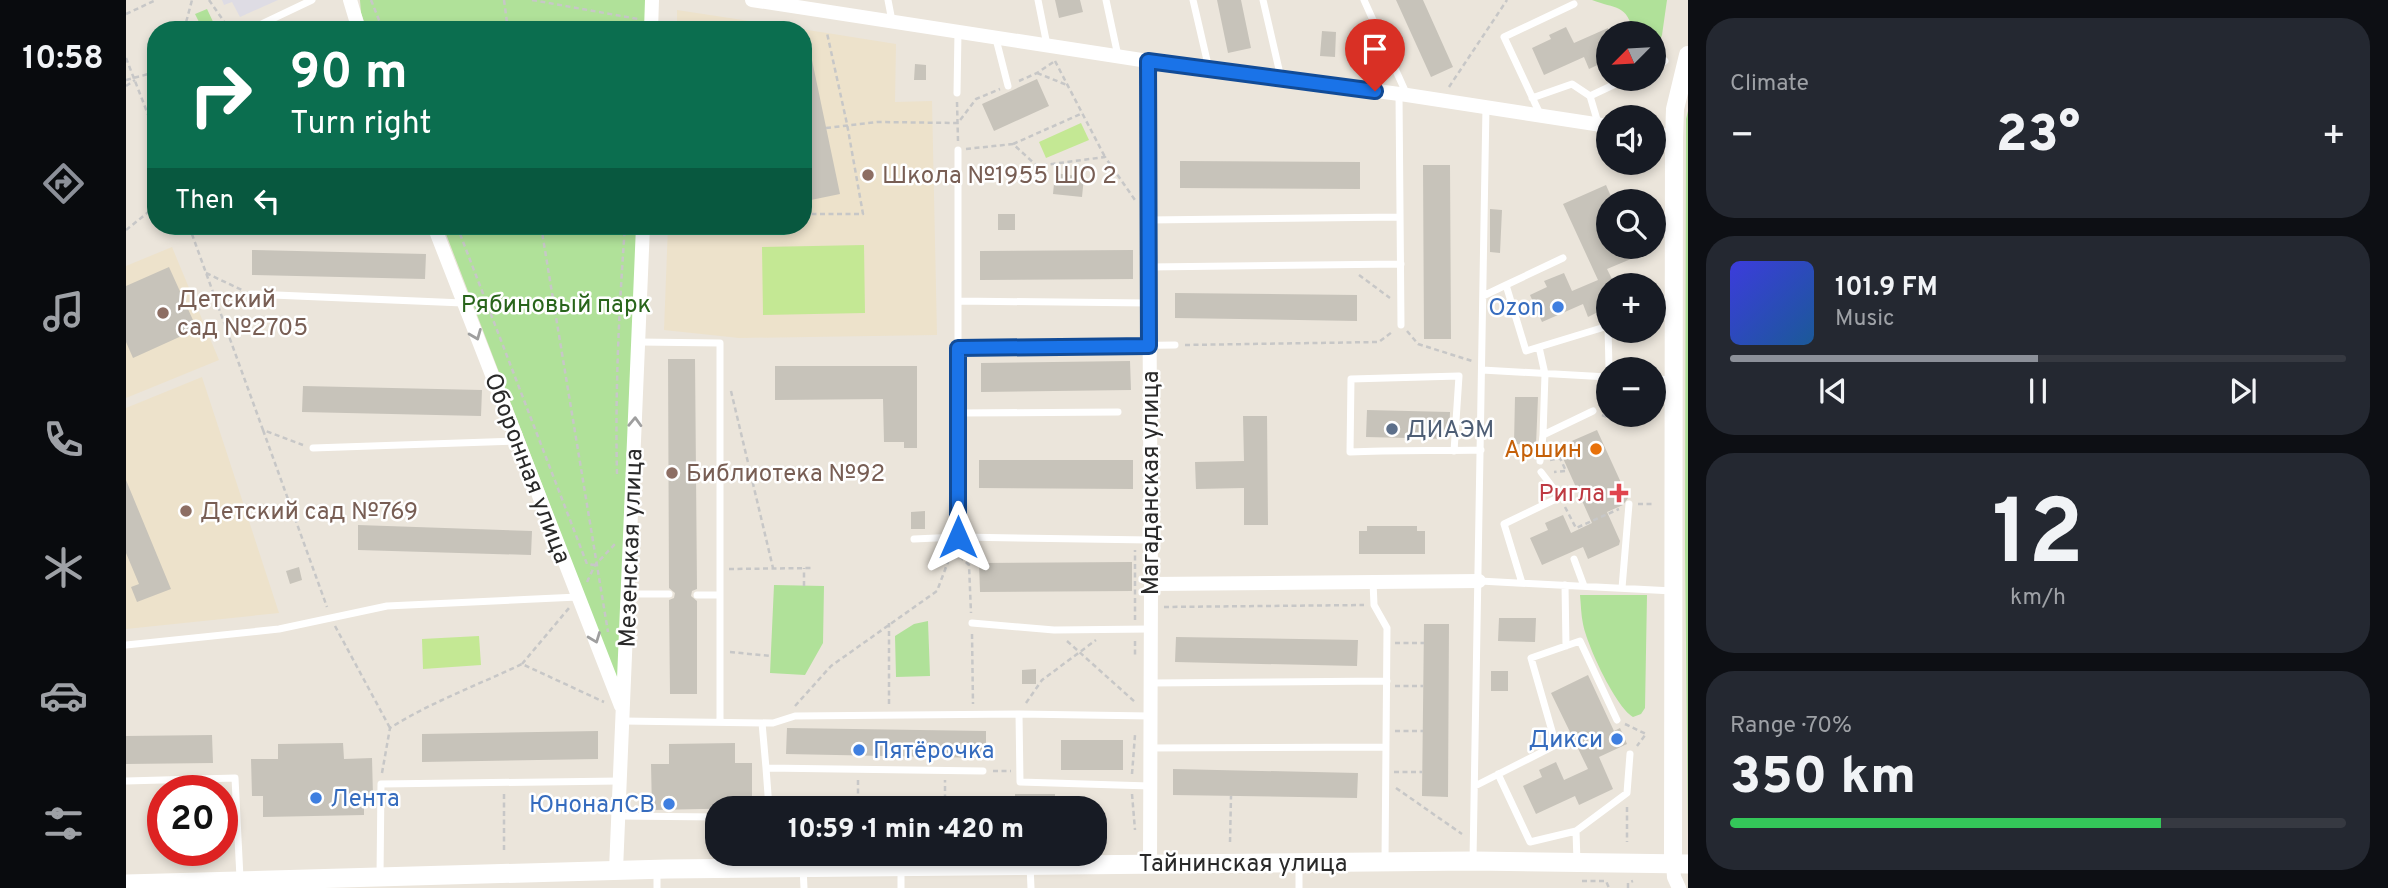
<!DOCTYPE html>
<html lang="en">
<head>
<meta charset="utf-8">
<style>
  body { margin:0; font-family:Overpass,sans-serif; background:#242831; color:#f1f3f6; height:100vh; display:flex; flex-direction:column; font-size:26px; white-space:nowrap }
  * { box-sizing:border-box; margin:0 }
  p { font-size:23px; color:#9ea1a6 }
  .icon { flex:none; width:38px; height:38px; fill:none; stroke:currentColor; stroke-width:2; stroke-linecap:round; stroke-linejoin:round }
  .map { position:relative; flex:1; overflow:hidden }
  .sheet { display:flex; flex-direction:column; gap:18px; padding:18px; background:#0d0f14; width:700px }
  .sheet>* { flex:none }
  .guide { position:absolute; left:21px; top:21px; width:665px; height:214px; border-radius:28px; box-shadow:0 4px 10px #0003; background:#0b6e4f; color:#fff; overflow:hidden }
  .needle { width:46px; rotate:246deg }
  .buttons { position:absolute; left:1470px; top:21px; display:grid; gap:14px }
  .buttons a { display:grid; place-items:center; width:70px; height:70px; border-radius:50%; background:#171b24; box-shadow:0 4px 10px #0003; font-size:35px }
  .speed { position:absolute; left:21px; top:775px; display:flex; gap:14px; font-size:35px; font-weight:700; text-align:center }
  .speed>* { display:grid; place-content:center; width:91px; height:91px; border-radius:50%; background:#171b24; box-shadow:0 4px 10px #0003; line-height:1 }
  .speed .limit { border:10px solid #d22; background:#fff; color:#111 }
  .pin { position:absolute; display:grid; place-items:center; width:60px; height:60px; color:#fff; margin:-72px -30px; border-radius:50% 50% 50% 0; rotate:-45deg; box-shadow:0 0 7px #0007 }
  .pin .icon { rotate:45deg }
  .me { position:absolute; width:77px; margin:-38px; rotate:0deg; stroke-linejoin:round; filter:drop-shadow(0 0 5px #0008) }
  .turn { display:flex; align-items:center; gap:24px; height:147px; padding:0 28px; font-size:32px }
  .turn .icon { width:91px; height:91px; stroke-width:2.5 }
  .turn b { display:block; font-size:49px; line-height:60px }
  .then { display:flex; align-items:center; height:66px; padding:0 28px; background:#0003; gap:14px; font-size:26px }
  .big { font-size:52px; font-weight:800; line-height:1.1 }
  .sheet .card { flex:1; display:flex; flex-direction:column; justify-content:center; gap:10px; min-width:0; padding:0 24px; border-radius:28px; background:#242831 }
  .sheet .dial { align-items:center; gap:0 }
  .dial b { font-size:91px; line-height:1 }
  .song { display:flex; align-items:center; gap:21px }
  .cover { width:84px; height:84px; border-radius:10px; background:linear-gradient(135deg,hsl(240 70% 55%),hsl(210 70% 35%)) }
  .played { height:7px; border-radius:4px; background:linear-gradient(90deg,#8c9099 50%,#363941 50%) }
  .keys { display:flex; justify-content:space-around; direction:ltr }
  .heat { display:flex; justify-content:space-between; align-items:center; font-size:38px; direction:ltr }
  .charge { height:10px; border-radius:5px; background:linear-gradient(90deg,#34c759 70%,#363941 0) }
  .trip { position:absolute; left:579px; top:796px; width:402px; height:70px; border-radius:28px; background:#171b24; box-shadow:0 4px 10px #0003; font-weight:800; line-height:70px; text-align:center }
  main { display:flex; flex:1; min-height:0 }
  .tabs { display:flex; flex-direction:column; width:126px; justify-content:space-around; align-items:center; background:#090b0e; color:#9ea1a6 }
  .tabs .icon { width:49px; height:49px }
  .tabs .selected { color:#8c9099 }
  .tabs b { font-size:32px; color:#f1f3f6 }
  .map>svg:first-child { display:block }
</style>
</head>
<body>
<main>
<nav class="tabs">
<b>10:58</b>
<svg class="icon selected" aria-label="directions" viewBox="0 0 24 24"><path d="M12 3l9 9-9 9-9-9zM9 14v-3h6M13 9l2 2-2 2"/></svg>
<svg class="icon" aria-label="music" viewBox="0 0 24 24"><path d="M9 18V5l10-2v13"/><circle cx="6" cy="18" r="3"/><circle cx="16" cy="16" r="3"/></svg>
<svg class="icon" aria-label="phone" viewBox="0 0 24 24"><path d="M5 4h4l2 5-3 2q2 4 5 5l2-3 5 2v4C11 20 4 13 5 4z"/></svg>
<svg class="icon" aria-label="climate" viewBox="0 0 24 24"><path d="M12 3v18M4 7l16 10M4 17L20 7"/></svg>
<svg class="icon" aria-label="car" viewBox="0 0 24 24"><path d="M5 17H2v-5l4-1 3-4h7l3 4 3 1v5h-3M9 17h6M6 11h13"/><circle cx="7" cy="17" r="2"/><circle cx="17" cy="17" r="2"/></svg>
<svg class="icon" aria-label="filters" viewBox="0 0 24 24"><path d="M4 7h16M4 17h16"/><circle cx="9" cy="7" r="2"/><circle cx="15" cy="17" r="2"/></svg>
</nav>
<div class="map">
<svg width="1562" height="888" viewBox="0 0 1562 888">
  <rect width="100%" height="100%" fill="#ebe5db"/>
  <path fill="#dedce4" d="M96,0H152L114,17L106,2L98,5Z"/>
  <path fill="#ede2cb" d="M551,10L701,33L770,44L769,102L806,101L811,335L613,338L538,330L542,226H677V30H551Z
    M46,247L93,360L0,398V266Z
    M76,377L153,613L0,629V408Z"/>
  <path fill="#b0e199" d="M234,0H523L522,30H241L235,13Z
    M1466,0H1541L1536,35L1531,49L1528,50V33H1507C1502,4 1489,9 1466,0Z
    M81,9L90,28L77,30L69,14Z
    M1562,111V835L1559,548L1560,119Z
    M317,226H514L494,688Z
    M648,585L698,586L697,643L679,675L644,673Z
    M1454,595H1521L1519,708L1515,714L1507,717C1489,706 1461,645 1457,624C1455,615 1455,605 1454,595Z
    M802,621L804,676L770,677L769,636L788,624Z"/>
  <path fill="#c4e894" d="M955,123L963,140L920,158L913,142Z
    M738,245L739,313L637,315L636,247Z
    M353,636L355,665L297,669L296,639Z"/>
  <path fill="#c7c3ba" d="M929,0H954L957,12L933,18Z
    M1091,0H1115L1125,48L1102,53Z
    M1270,0H1297L1327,67L1305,77Z
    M1440,27L1448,43L1482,28V60L1463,69L1458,57L1418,75L1406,48L1425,39L1423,35Z
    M1196,31L1210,32L1209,57L1194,56Z
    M677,41H682L714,194L680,201L677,186Z
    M789,64L800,65V80H788Z
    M911,79L923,106L868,131L856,104Z
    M1054,161L1234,162V189L1054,188Z
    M1297,165H1324L1325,339H1298Z
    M929,173L958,177L956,197L927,194Z
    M1480,185L1487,201H1482V247H1508L1512,256L1481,269L1489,285H1482V307L1462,317L1457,304L1416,322L1404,295L1421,287L1418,281L1438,273L1446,291L1472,280L1437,204Z
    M1364,209L1376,210L1374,253L1364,252Z
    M872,214H889V230H872Z
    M126,250L300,254L299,279L126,275Z
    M1007,250V279L854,280V251Z
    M43,267L71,329L7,358L0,342V286Z
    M1049,293L1231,295V321L1049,318Z
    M542,359H569L571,589L566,591L565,596L571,601V694H544L543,600L548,598L549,593L543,588Z
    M1004,361L1005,390L855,392V363Z
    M649,366H791V448H778V442H758L757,399L649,400Z
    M177,386L356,390L355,416L176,412Z
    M1389,397H1412L1410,445L1388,444Z
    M1241,410L1324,412L1323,439L1240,437Z
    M1117,416H1141L1142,525H1118V488L1070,489L1069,462L1118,461Z
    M1471,430L1502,498L1497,505L1481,512L1494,541L1493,545L1462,559L1457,547L1416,565L1404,538L1422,530L1419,523L1437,515L1445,533L1466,523L1432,447Z
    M853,460H1007V489L853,488Z
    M0,480L45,589L11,602L5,587L13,584L0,553Z
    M799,511V529H785V512Z
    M232,525L406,531L405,555L232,550Z
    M1241,526H1291V531H1299V554H1233V531H1241Z
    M1006,562V591L854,592L853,563Z
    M173,567L176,580L164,584L160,571Z
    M1373,618H1410L1409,642L1372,641Z
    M1298,624H1323L1322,797L1296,796Z
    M1050,637L1232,640L1231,666L1049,662Z
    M910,669V684H896V670Z
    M1365,671H1382V691H1365Z
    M1462,675L1488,731L1494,728L1501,744L1473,757L1487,789L1453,805L1449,796L1410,814L1397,786L1416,777L1413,770L1430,762L1438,780L1462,769L1425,693Z
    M661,728L860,731V758L660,754Z
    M472,731V759L296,762V734Z
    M86,735L87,763L0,764V736Z
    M935,740H997V770H935Z
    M217,743L218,759L246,758L247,796H238V815L137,817V796H126L125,759H152V744Z
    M609,743V763H626V808L526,810L525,764H543V744Z
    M1047,769L1232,773L1231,798L1047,795Z
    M889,794H929V808H889Z"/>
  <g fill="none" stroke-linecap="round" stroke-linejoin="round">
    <path stroke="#c7c7c7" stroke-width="2.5" stroke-dasharray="5 3.5" stroke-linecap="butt" d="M83,0L104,30
      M245,0L257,30
      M378,0L382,30
      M406,0L512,19
      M0,14L30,0
      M58,30L66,0
      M0,58L30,135
      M929,61L979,157
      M911,73L941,85
      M0,80L30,72
      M893,81L911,73L929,61
      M0,86L9,80
      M1323,87L1381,0
      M831,102L832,141
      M700,128L751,122L832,123L850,99L874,89
      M887,144L957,113
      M840,149L887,144L911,166L979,157L1009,200
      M677,214H737L721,124L701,33
      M63,226L137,430L177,445
      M331,226L461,564L469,565
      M415,226L482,632
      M0,230L30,206
      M80,273L116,290
      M1233,275L1264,298
      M1281,331L1292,344L1346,361
      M1059,345L1253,342L1266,332
      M605,391L647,568
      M1476,415L1490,421L1505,415
      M137,430L201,607
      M1424,460L1434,458L1440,471L1428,472
      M491,474C489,391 493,309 499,226
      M1512,504H1527
      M1439,507L1450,528L1493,509
      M831,549V554L843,565L845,613
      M603,569L687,568
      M461,582L469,565L490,543
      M678,586V568
      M1038,607L1238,605
      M1009,620V550
      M209,626L264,728
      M846,634L847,704
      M941,641L1009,702
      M1009,641V655
      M1269,643H1298
      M604,652L645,656
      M396,664L443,608
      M1269,686H1297
      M900,703L916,680L970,640
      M763,704V623
      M669,706L705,666L811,591L828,546
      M1499,724L1520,734L1511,746
      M1269,731H1297
      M867,771H885
      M1268,772H1296
      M256,773L264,728C305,702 352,685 396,664L478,702
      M1006,774L1009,735
      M732,780V808
      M1270,788L1336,834
      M378,794V850
      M1006,794L1009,830
      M1501,807V842
      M819,808V780
      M1104,842L1105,796
      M1456,881H1480L1483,888
      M1502,888V883L1507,881"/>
    <path stroke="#fff" stroke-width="7" d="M762,0L766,21
      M912,0L921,45
      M980,0L992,56
      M1067,0L1083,69
      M1137,0L1155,78
      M1238,0L1281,95
      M123,30L186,0
      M870,39L882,86
      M1528,66L1539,61
      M831,93L832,32
      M1273,95L1275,325
      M1406,98L1446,84L1464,96
      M1414,114L1378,37L1448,4
      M1472,123L1464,96L1500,79
      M832,150V301L1023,303
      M1023,220L1274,217
      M1023,267L1275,264
      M125,294L337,303
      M1357,296L1380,285
      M513,342L594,343V722
      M1413,347L1400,351L1380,285L1437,258
      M832,348L1049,345
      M1356,370L1482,377
      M1528,379L1548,380
      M832,413L992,412
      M1417,435L1419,374L1413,347L1482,326L1483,369
      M187,448L392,441
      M1328,451L1333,376L1225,379L1224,452C1267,450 1311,451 1355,450
      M1414,461L1417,435L1467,411
      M832,537V301
      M788,539L832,537L1024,540
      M1448,559L1458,586
      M1354,581L1547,591
      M1247,582L1248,605L1261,628L1259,861
      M1396,583L1378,524L1434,497L1415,472
      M1439,585L1440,646
      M1496,588L1503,504
      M502,594H543
      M571,595H594
      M846,623L928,630L1024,629
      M0,645L153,629L261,606L452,597
      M1025,683L1261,681
      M497,721L647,723L669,716L893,714
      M636,723L640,768L857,771
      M1024,748L1260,747
      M640,768L643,808
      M1372,774L1404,842L1450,831L1501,793L1504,754
      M0,781L109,778L114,878
      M1024,786L894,782L893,714L1024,716
      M1349,786L1430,745L1405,658L1454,641L1491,720
      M493,816L592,817
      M1450,831L1451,862
      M1347,860L1360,106
      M1173,864V888
      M904,865L905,888
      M775,867V888
      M677,868L678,888
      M531,871V888
      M254,876L255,784L493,781"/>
    <path stroke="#fff" stroke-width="14" d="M224,0L233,30
      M626,0L1022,61L1281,95L1482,126
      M525,30L526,0
      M1022,61L1025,584L1024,863
      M1528,133L1548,138
      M308,226L495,706
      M1025,584L1353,581
      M1547,864L1548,877L1553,888
      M490,870L517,226"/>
    <path stroke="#fff" stroke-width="18" d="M1547,864L1548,138L1549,109L1562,55"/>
    <path stroke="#fff" stroke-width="19" d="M0,884L541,869L1347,861L1562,864"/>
  </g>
  <defs><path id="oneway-chevron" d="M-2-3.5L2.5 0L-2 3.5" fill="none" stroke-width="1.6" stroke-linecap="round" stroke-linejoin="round" transform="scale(1.75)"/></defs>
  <g stroke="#9f9f9f">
    <use href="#oneway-chevron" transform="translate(350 335) rotate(68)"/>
    <use href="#oneway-chevron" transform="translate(509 422) rotate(-88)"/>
    <use href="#oneway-chevron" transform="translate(469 638) rotate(69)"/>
  </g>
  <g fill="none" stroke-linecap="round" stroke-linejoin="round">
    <defs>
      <path id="route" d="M832,537V348L1023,346L1022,61L1249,91"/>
    </defs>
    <use href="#route" stroke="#114b97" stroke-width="18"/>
    <use href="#route" stroke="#1a73e8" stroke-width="12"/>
  </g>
  <g fill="#8d6e63" stroke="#fff" stroke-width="2.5">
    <circle cx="742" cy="175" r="7"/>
    <circle cx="37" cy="313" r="7"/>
    <circle cx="546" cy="473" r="7"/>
    <circle cx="60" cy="511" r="7"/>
  </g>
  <g fill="#3f7fe0" stroke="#fff" stroke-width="2.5">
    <circle cx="1432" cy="307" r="7"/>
    <circle cx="1491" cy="739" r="7"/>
    <circle cx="733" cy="750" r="7"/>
    <circle cx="190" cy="798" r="7"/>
    <circle cx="543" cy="804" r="7"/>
  </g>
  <circle fill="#5c6f8a" stroke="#fff" stroke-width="2.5" cx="1266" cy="429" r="7"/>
  <circle fill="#e8710a" stroke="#fff" stroke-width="2.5" cx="1470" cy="449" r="7"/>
  <path fill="#e0444e" stroke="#fff" stroke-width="2.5" d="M1489.5 482.5h7v7h7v7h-7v7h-7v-7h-7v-7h7z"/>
  <g text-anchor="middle" stroke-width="5" stroke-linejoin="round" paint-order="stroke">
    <g font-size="24" fill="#785e54" stroke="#fff" text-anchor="start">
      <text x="756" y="183">Школа №1955 ШО 2</text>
      <text x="51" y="307">Детский<tspan x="51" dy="28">сад №2705</tspan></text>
      <text x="560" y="481">Библиотека №92</text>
      <text x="74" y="519">Детский сад №769</text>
    </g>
    <g font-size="24" fill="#29651b" stroke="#fff">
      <text x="430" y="312">Рябиновый парк</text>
    </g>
    <g font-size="24" fill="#366cbe" stroke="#fff" text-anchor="end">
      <text x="1418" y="315">Ozon</text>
      <text x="1477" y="747">Дикси</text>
      <text x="747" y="758" text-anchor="start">Пятёрочка</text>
      <text x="204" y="806" text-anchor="start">Лента</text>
      <text x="529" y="812">ЮноналСВ</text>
    </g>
    <g font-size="24" fill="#4e5e75" stroke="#fff" text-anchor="start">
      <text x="1280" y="437">ДИАЭМ</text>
    </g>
    <g font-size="24" fill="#c56008" stroke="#fff" text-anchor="end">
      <text x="1456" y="457">Аршин</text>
    </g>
    <g font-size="24" fill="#292929" stroke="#fff">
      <text transform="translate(402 468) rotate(69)" y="8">Оборонная улица</text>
      <text transform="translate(1024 483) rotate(-90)" y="8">Магаданская улица</text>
      <text transform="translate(504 548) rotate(-88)" y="8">Мезенская улица</text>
      <text x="1117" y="871">Тайнинская улица</text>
    </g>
    <g font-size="24" fill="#be3a42" stroke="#fff" text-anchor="end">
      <text x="1479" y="501">Ригла</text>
    </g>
  </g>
</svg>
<div class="buttons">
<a><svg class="needle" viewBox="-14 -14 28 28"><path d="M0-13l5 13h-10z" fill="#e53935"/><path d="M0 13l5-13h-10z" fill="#9ea1a6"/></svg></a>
<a><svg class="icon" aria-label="sound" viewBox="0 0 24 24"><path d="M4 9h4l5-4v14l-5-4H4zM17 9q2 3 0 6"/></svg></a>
<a><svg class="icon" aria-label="search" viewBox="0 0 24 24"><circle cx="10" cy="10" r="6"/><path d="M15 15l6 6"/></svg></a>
<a>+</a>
<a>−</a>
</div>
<div class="speed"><div class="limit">20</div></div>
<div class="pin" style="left:1249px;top:91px;background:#d93025"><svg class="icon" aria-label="arrive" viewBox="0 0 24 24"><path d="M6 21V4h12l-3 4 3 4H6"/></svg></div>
<svg class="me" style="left:832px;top:537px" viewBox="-20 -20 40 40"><path d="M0-17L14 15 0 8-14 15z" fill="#1a73e8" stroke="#fff" stroke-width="4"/></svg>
<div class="trip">10:59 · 1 min · 420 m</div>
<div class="guide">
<div class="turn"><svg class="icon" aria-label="right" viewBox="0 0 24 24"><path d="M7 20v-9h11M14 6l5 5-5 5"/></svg><div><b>90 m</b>Turn right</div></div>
<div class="then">Then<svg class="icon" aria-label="left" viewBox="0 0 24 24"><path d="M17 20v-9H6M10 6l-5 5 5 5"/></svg></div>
</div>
</div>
<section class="sheet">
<div class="card"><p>Climate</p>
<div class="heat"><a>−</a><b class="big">23°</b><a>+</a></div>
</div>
<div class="card">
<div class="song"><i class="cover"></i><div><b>101.9 FM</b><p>Music</p></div></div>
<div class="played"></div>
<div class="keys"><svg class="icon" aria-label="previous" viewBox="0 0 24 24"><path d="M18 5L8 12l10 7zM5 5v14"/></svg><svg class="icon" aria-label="pause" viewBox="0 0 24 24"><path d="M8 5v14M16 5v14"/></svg><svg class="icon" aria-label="next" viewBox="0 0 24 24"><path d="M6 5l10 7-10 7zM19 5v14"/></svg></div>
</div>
<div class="card dial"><b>12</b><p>km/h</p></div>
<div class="card"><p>Range · 70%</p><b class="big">350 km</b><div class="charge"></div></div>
</section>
</main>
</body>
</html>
